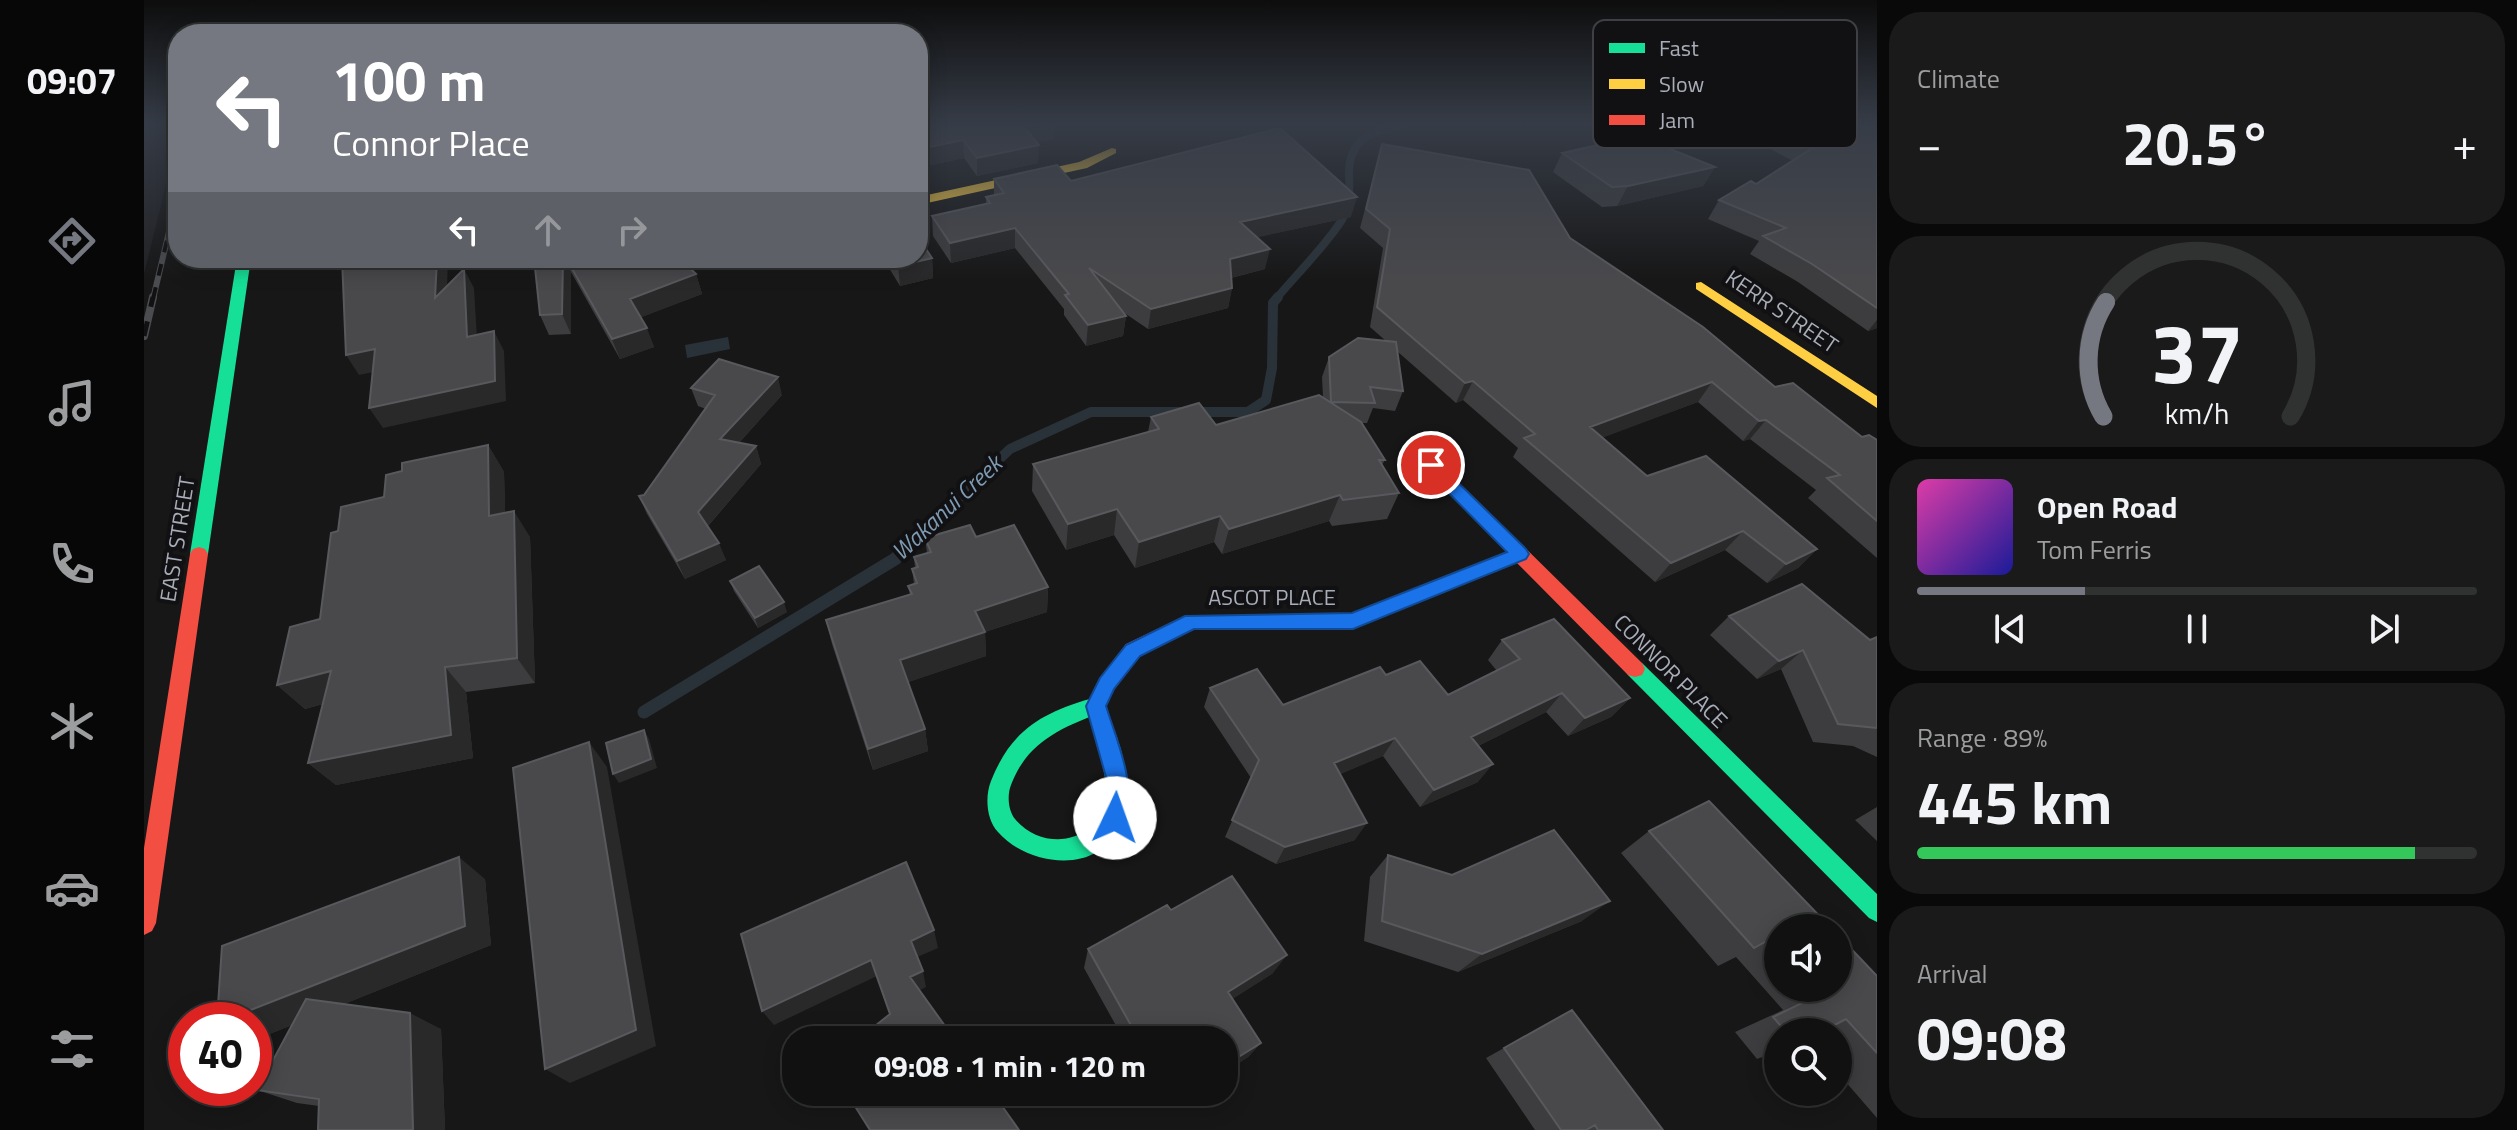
<!DOCTYPE html>
<html lang="en">
<head>
<meta charset="utf-8">
<style>
  body { margin:0; font-family:"Titillium Web",sans-serif; background:#1a1a1a; color:#f1f3f6; height:100vh; display:flex; flex-direction:column; font-size:30px; white-space:nowrap }
  * { box-sizing:border-box; margin:0 }
  p { font-size:26px; color:#9c9d9f }
  .icon { flex:none; width:44px; height:44px; fill:none; stroke:currentColor; stroke-width:2; stroke-linecap:round; stroke-linejoin:round }
  .map { position:relative; flex:1; overflow:hidden }
  .panel { display:flex; flex-direction:column; gap:12px; padding:12px; background:#090909; width:640px }
  .panel>* { flex:none }
  .hud { position:absolute; left:24px; top:24px; width:760px; height:244px; border-radius:32px; box-shadow:0 4px 20px #0003,0 0 0 2px #303131; background:#757880; color:#fff; overflow:hidden }
  .fabs { position:absolute; left:1620px; top:914px; display:grid; gap:16px }
  .fabs a { display:grid; place-items:center; width:88px; height:88px; border-radius:50%; background:#111; box-shadow:0 4px 20px #0003,0 0 0 2px #303131; font-size:40px }
  .speed { position:absolute; left:24px; top:1002px; display:flex; gap:16px; font-size:40px; font-weight:700; text-align:center }
  .speed>* { display:grid; place-content:center; width:104px; height:104px; border-radius:50%; background:#111; box-shadow:0 4px 20px #0003,0 0 0 2px #303131; line-height:1 }
  .speed .limit { border:12px solid #d22; background:#fff; color:#111 }
  .pin { position:absolute; display:grid; place-items:center; width:68px; height:68px; color:#fff; margin:-34px; border:4px solid #fff; border-radius:50%; box-shadow:0 2px 8px #0007 }
  .me { position:absolute; width:88px; margin:-44px; rotate:3deg; stroke-linejoin:round; filter:drop-shadow(0 0 6px #0008) }
  .turn { display:flex; align-items:center; gap:28px; height:168px; padding:0 32px; font-size:36px }
  .turn .icon { width:104px; height:104px; stroke-width:2.5 }
  .turn b { display:block; font-size:56px; line-height:68px }
  .lanes { display:flex; align-items:center; height:76px; padding:0 32px; background:#0003; justify-content:center; gap:40px; direction:ltr }
  .lanes .off { opacity:.35 }
  .big { font-size:60px; font-weight:700; line-height:1.1 }
  .panel .widget { flex:1; display:flex; flex-direction:column; justify-content:center; gap:12px; min-width:0; padding:0 28px; border-radius:32px; background:#1a1a1a }
  .panel .dial { align-items:center; gap:0 }
  .dial svg { height:208px; overflow:visible; fill:none; stroke:#303131; stroke-width:7; stroke-linecap:round; text-anchor:middle }
  .dial text { fill:#f1f3f6; stroke:none }
  .song { display:flex; align-items:center; gap:24px }
  .cover { width:96px; height:96px; border-radius:12px; background:linear-gradient(135deg,hsl(320 70% 55%),hsl(240 70% 35%)) }
  .played { height:8px; border-radius:4px; background:linear-gradient(90deg,#757880 30%,#303131 30%) }
  .keys { display:flex; justify-content:space-around; direction:ltr }
  .heat { display:flex; justify-content:space-between; align-items:center; font-size:44px; direction:ltr }
  .charge { height:12px; border-radius:6px; background:linear-gradient(90deg,#34c759 89%,#303131 0) }
  .trip { position:absolute; left:638px; top:1026px; width:456px; height:80px; border-radius:32px; background:#111; box-shadow:0 4px 20px #0003,0 0 0 2px #303131; font-weight:700; line-height:80px; text-align:center }
  main { display:flex; flex:1; min-height:0 }
  .tab-bar { display:flex; flex-direction:column; width:144px; justify-content:space-around; align-items:center; background:#070707; color:#9c9d9f }
  .tab-bar .icon { width:56px; height:56px }
  .tab-bar .current { color:#757880 }
  .tab-bar b { font-size:36px; color:#f1f3f6 }
  .map>svg:first-child { display:block }
</style>
</head>
<body>
<main>
<nav class="tab-bar">
<b>09:07</b>
<svg class="icon current" aria-label="directions" viewBox="0 0 24 24"><path d="M12 3l9 9-9 9-9-9zM9 14v-3h6M13 9l2 2-2 2"/></svg>
<svg class="icon" aria-label="music" viewBox="0 0 24 24"><path d="M9 18V5l10-2v13"/><circle cx="6" cy="18" r="3"/><circle cx="16" cy="16" r="3"/></svg>
<svg class="icon" aria-label="phone" viewBox="0 0 24 24"><path d="M5 4h4l2 5-3 2q2 4 5 5l2-3 5 2v4C11 20 4 13 5 4z"/></svg>
<svg class="icon" aria-label="climate" viewBox="0 0 24 24"><path d="M12 3v18M4 7l16 10M4 17L20 7"/></svg>
<svg class="icon" aria-label="car" viewBox="0 0 24 24"><path d="M5 17H2v-5l4-1 3-4h7l3 4 3 1v5h-3M9 17h6M6 11h13"/><circle cx="7" cy="17" r="2"/><circle cx="17" cy="17" r="2"/></svg>
<svg class="icon" aria-label="filters" viewBox="0 0 24 24"><path d="M4 7h16M4 17h16"/><circle cx="9" cy="7" r="2"/><circle cx="15" cy="17" r="2"/></svg>
</nav>
<div class="map">
<svg width="1733" height="1130" viewBox="0 0 1733 1130">
  <rect width="100%" height="100%" fill="#171717"/>
  <path fill="#212123" d="M0,122H34V136L0,274Z"/>
  <path fill="#2a3239" d="M584,337L586,349L543,358L541,345Z"/>
  <g fill="none" stroke-linecap="round" stroke-linejoin="round">
    <path stroke="#2a3239" stroke-width="8" d="M1132,299C1150,277 1186,241 1199,218C1205,206 1206,189 1205,175C1204,132 1239,128 1273,122"/>
    <path stroke="#2a3239" stroke-width="10" d="M793,519L866,449L947,412H1104L1122,400L1128,368L1129,303L1134,297"/>
    <path stroke="#2a3239" stroke-width="13" d="M500,712L751,559L795,517"/>
    <path fill="#16e098" fill-rule="evenodd" d="M93,258H107L64,554L61,559H49L46,554Z
      M1491,661L1498,663L1733,894V922L1725,918L1484,675L1481,669L1484,663Z
      M952,697L959,700L962,706L959,712C918,727 883,742 867,785C863,795 864,810 871,819C901,854 957,842 962,795C963,778 956,757 954,740L957,733L964,731L971,733C978,748 984,777 983,793C983,803 978,814 975,823C959,876 884,867 854,832C842,819 841,796 847,781C868,728 900,712 952,697Z"/>
    <path fill="#ffcf43" fill-rule="evenodd" d="M968,148L972,149V153L943,168L774,205V197L935,162Z
      M1557,282L1733,396V408L1552,289V283Z"/>
    <path fill="#f24e42" fill-rule="evenodd" d="M1287,459L1293,461L1498,663L1501,669L1498,675L1491,677L1484,675L1373,563L1209,629H1050L996,656L970,690L962,706L974,740L971,747L964,749L957,747L942,706L956,678L982,644L1041,616L1208,613L1363,552L1281,469L1279,465L1281,461Z
      M55,547L61,549L64,554L12,923L8,931L0,935V848L46,554L49,549Z"/>
    <defs>
      <path id="rail-far1" d="M9,299L34,194"/>
      <path id="rail" d="M0,336L9,297"/>
    </defs>
    <use href="#rail-far1" stroke="#4b4c4f" stroke-width="6"/>
    <use href="#rail" stroke="#4b4c4f" stroke-width="8"/>
    <use href="#rail-far1" stroke="#111113" stroke-width="4" stroke-dasharray="12" stroke-linecap="butt"/>
    <use href="#rail" stroke="#111113" stroke-width="5" stroke-dasharray="15" stroke-linecap="butt"/>
  </g>
  <path fill="#3d3d3f" d="M774,122H931L911,124L910,139L893,142L894,163L833,176L820,158L787,165L781,156Z
    M972,122H1006L981,126Z
    M1539,122H1733V126H1731L1733,127V328L1724,331L1654,282L1606,254L1615,241L1564,219L1575,200L1612,184L1649,161L1593,131L1568,140Z
    M1238,144L1426,238L1631,387L1718,437L1733,440V558L1664,498L1672,490L1606,439L1599,441L1554,402L1458,437L1503,476L1673,549L1654,568L1623,583L1581,550L1511,582L1369,457L1374,448L1319,400L1312,403L1254,352L1259,391L1251,411L1229,408L1223,423H1217L1241,460L1238,465L1255,493L1243,519L1188,526L1185,521L1078,554L1070,542L991,568L970,535L922,550L888,491L889,464L1004,432L1007,417L1072,425L1179,397L1178,377L1185,357L1242,341L1226,327L1239,248L1216,228Z
    M1418,153L1571,167L1559,186L1473,206L1458,207L1409,172Z
    M850,179L927,181L1207,217L1113,237L1121,269L1087,278L1088,288L1084,308L1004,329L979,312L982,316L979,336L942,346L920,315V309L871,248L807,263L789,236L788,216L842,204V197L850,195Z
    M390,258H566L541,264L552,274L558,294L497,317L510,347L476,359L427,272V334L405,335L396,315Z
    M739,258H788L789,278L756,286Z
    M547,388L638,395L595,443L612,446L617,464L564,526L582,560L541,579L503,514L495,496L500,495L562,409L554,406Z
    M344,445L360,472L361,513L386,537L391,683L322,692L329,758L192,785L164,763L179,704L161,709L133,685L176,619L194,531L240,497L258,471Z
    M832,537L904,587L903,612L841,632L842,656L764,682L781,729L784,751L729,770L688,644L682,620L766,595L764,586L770,584L768,569L771,568L770,557L783,553L781,538Z
    M586,581L643,612L614,628L590,591Z
    M1585,616L1726,640L1733,637V757L1709,746L1669,742L1637,669L1613,679L1566,635Z
    M1358,640L1486,698L1467,717L1424,736L1402,712L1334,746V782L1276,807L1239,756L1196,774L1211,840L1132,864L1081,837L1107,778L1060,707L1066,688L1139,705L1242,675L1304,695L1353,671L1344,660Z
    M1733,807V841L1711,820Z
    M1505,831L1634,928V988H1694L1733,976V1118L1694,1073V1032H1634V1051L1613,1059L1591,1032L1639,1010L1592,957L1574,966L1477,853Z
    M1244,855L1438,921L1314,972L1220,941L1226,877Z
    M341,879L347,945L200,1004L297,1029L301,1130H174L175,1106L153,1103L113,1090L148,1025L113,1039Z
    M1027,910L1129,973L1088,999L1117,1043L1104,1057L1080,1073V1040H980L940,968L944,949Z
    M1428,1010L1519,1130H1391L1342,1058Z
    M1022,1092H1050L1029,1105Z"/>
  <path fill="#29292a" d="M900,122H931L911,124L910,139L880,145V127Z
    M982,122H1006L981,126Z
    M1578,122H1599L1593,131L1568,140Z
    M779,139L781,156L774,158V140Z
    M819,140L820,158L787,165L786,147Z
    M895,145L894,163L833,176V158Z
    M1571,167L1559,186L1473,206L1484,186Z
    M1213,197L1207,217L1092,242L1096,222Z
    M871,228V248L807,263L806,243Z
    M1126,249L1121,269L1082,279L1086,259Z
    M293,258H304L302,318L291,298Z
    M419,258H421L427,272V334L418,314Z
    M527,258H566L530,266Z
    M788,258L789,278L756,286L754,266Z
    M320,269L330,288L334,356L323,337Z
    M552,274L558,294L493,319L486,299Z
    M1088,288L1084,308L1004,329L1007,309Z
    M982,316L979,336L942,346L944,325Z
    M1733,320V328L1724,331Z
    M503,328L510,347L476,359L468,339Z
    M350,331L360,351L362,401L239,428L225,408Z
    M231,349L244,369L215,375L202,355Z
    M634,377L638,395L582,457L576,439Z
    M1329,381L1319,400L1312,403L1321,383Z
    M1568,382L1554,402L1434,447L1446,427Z
    M1622,420L1606,439L1599,441L1615,421Z
    M344,445L360,472L362,542L345,516Z
    M612,446L617,464L560,530L554,512Z
    M1196,495L1185,521L1078,554L1085,529Z
    M973,509L970,535L922,550L924,524Z
    M370,511L386,537L391,683L373,658Z
    M1076,516L1070,542L991,568L995,542Z
    M1599,531L1581,550L1511,582L1527,563Z
    M575,543L582,560L541,579L533,561Z
    M1673,549L1654,568L1623,583L1642,564Z
    M904,587L903,612L841,632L842,656L759,684L756,660L831,611Z
    M640,602L643,612L614,628L611,618Z
    M1659,650L1637,669L1613,679L1635,661Z
    M301,667L322,692L329,758L192,785L164,763Z
    M187,671L212,695L161,709L133,685Z
    M1418,693L1402,712L1313,756L1327,737Z
    M1486,698L1467,717L1424,736L1441,718Z
    M781,729L784,751L729,770L724,749Z
    M500,730L505,739L513,768L475,783L469,774Z
    M1251,738L1239,756L1180,781L1190,763Z
    M445,742L463,767L512,1046L426,1083L401,1069Z
    M1349,764L1334,782L1276,807L1290,790Z
    M1223,823L1211,840L1132,864L1141,847Z
    M315,857L341,879L347,945L113,1039L110,1038V1020H81Z
    M1466,901L1438,921L1314,972L1338,954Z
    M790,930L794,948L771,958L767,941Z
    M1143,955L1129,973L1073,1009L1084,992Z
    M727,960L733,976L630,1025L618,1011Z
    M779,971L782,987L770,993L766,977Z
    M266,1013L297,1029L301,1130H269Z
    M1003,1030L998,1040H991L993,1036Z
    M1117,1043L1104,1057L1080,1073V1066Z
    M1040,1092H1050L1029,1105Z"/>
  <path fill="#49494c" stroke="#58595d" stroke-width="2" d="M774,122H908L880,127L895,145L833,158L819,140L786,147L779,139L774,140Z
    M1621,122H1723L1733,127V308L1668,264L1619,236L1642,228L1575,200L1607,181L1612,184L1670,147Z
    M1136,128L1213,197L1096,222L1126,249L1086,259L1088,288L1007,309L945,268L982,316L944,325L921,295L925,294L871,228L806,243L788,216L846,203L842,197L860,193L850,179L913,165L927,181Z
    M1494,136L1571,167L1484,186L1468,187L1418,153Z
    M1238,144L1385,170L1426,238L1559,327L1631,387L1649,383L1718,437L1725,435L1733,440V521L1683,478L1696,475L1622,420L1615,421L1568,382L1446,427L1503,476L1562,456L1673,549L1642,564L1599,531L1527,563L1380,438L1391,434L1329,381L1321,383L1233,307L1246,229L1222,209Z
    M774,237L788,258L754,266L749,258H774Z
    M198,258H293L291,298L320,269L323,337L350,331L351,381L225,408L231,349L202,355Z
    M390,258H419L418,314L396,315Z
    M422,258H535L552,274L486,299L503,328L468,339Z
    M1214,338L1252,342L1259,391L1226,387L1231,403L1187,402L1185,357Z
    M575,359L634,377L576,439L612,446L554,512L575,543L533,561L495,496L500,495L571,395L547,388Z
    M1175,395L1217,422L1241,460H1235L1255,493L1199,500L1196,495L1085,529L1076,516L995,542L973,509L924,524L889,464L1015,429L1007,417L1055,403L1072,425Z
    M344,445L345,516L370,511L373,658L301,667L307,735L164,763L187,671L133,685L146,627L176,619L187,533L194,531L197,507L240,497L242,475L258,471V463Z
    M826,525L832,537L870,525L904,587L831,611L841,632L756,660L781,729L724,749L682,620L768,594L764,586L773,583L768,569L774,567L770,557L787,552L781,538Z
    M615,566L640,602L611,618L586,581Z
    M1658,584L1726,640L1733,637V728L1694,724L1659,650L1635,661L1585,616Z
    M1410,619L1486,698L1441,718L1418,693L1327,737L1349,764L1290,790L1251,738L1190,763L1223,823L1141,847L1088,820L1115,760L1066,688L1113,669L1139,705L1236,667L1242,675L1276,661L1304,695L1376,659L1358,640Z
    M500,730L507,759L469,774L462,743Z
    M445,742L492,1030L401,1069L369,768Z
    M1565,801L1687,928H1634V944L1628,938L1610,948L1505,831Z
    M1410,830L1466,901L1338,954L1238,921L1244,855L1308,875Z
    M315,857L321,926L81,1020H73L78,946Z
    M762,862L790,930L767,941L779,971L766,977L811,1040H732L726,1030L746,1014L727,960L618,1011L597,934Z
    M1088,876L1143,955L1084,992L1117,1043L1080,1066V1040H1009L1003,1030L993,1036L944,949L1023,905L1027,910Z
    M1694,935L1733,976V1053L1702,1019L1677,1032H1642L1629,1017L1679,993L1675,988H1694Z
    M162,999L266,1013L269,1130H174L175,1099L113,1090Z
    M1428,1010L1519,1130H1454L1451,1125L1442,1130H1417L1360,1048Z
    M702,1092H848L875,1130H726Z"/>
  <linearGradient id="sky" x2="0" y2="1"><stop stop-color="#0d0d0d"/><stop offset="0.44" stop-color="#363c47"/><stop offset="1" stop-color="#363c47" stop-opacity="0"/></linearGradient>
  <rect width="1733" height="280" fill="url(#sky)"/>
  <path fill="#1a73e8" stroke="#114b97" stroke-width="2" d="M1287,459L1292,461L1382,549L1385,554L1382,559L1209,629H1050L996,656L970,689L962,706C973,742 995,788 979,826L971,829L963,826L960,818L962,777L942,706L956,678L982,645L1041,616L1208,613L1363,552L1281,469L1278,465L1281,461Z"/>
  <g text-anchor="middle" stroke-width="8" stroke-linejoin="round" paint-order="stroke">
    <g font-size="22" fill="#a8adb8" stroke="#111113">
      <text transform="translate(1638 311) rotate(34)" y="8">KERR STREET</text>
      <text transform="translate(33 539) rotate(-81)" y="8">EAST STREET</text>
      <text x="1128" y="605">ASCOT PLACE</text>
      <text transform="translate(1527 671) rotate(45)" y="8">CONNOR PLACE</text>
    </g>
    <g font-size="24" font-style="italic" fill="#7f9bb3" stroke="#111113">
      <text transform="translate(803 508) rotate(-43)" y="8">Wakanui Creek</text>
    </g>
  </g>
  <rect x="1449" y="20" width="264" height="128" rx="12" fill="#111113" stroke="#3e4045" stroke-width="2"/>
  <rect x="1465" y="43" width="36" height="10" fill="#16e098"/>
  <rect x="1465" y="79" width="36" height="10" fill="#ffcf43"/>
  <rect x="1465" y="115" width="36" height="10" fill="#f24e42"/>
  <g font-size="22" fill="#a8adb8">
    <text x="1515" y="56">Fast</text>
    <text x="1515" y="92">Slow</text>
    <text x="1515" y="128">Jam</text>
  </g>
</svg>
<div class="fabs">
<a><svg class="icon" aria-label="sound" viewBox="0 0 24 24"><path d="M4 9h4l5-4v14l-5-4H4zM17 9q2 3 0 6"/></svg></a>
<a><svg class="icon" aria-label="search" viewBox="0 0 24 24"><circle cx="10" cy="10" r="6"/><path d="M15 15l6 6"/></svg></a>
</div>
<div class="speed"><div class="limit">40</div></div>
<div class="pin" style="left:1287px;top:465px;background:#d93025"><svg class="icon" aria-label="arrive" viewBox="0 0 24 24"><path d="M6 21V4h12l-3 4 3 4H6"/></svg></div>
<svg class="me" style="left:971px;top:818px" viewBox="-20 -20 40 40"><circle r="19" fill="#fff"/><path d="M0-13L10 11 0 6-10 11z" fill="#1a73e8"/></svg>
<div class="trip">09:08 · 1 min · 120 m</div>
<div class="hud">
<div class="turn"><svg class="icon" aria-label="left" viewBox="0 0 24 24"><path d="M17 20v-9H6M10 6l-5 5 5 5"/></svg><div><b>100 m</b>Connor Place</div></div>
<div class="lanes"><svg class="icon" aria-label="left" viewBox="0 0 24 24"><path d="M17 20v-9H6M10 6l-5 5 5 5"/></svg><svg class="icon off" aria-label="ahead" viewBox="0 0 24 24"><path d="M12 20V5M6 11l6-6 6 6"/></svg><svg class="icon off" aria-label="right" viewBox="0 0 24 24"><path d="M7 20v-9h11M14 6l5 5-5 5"/></svg></div>
</div>
</div>
<section class="panel">
<div class="widget"><p>Climate</p>
<div class="heat"><a>−</a><b class="big">20.5°</b><a>+</a></div>
</div>
<div class="widget dial"><svg viewBox="0 0 100 80">
<path d="M14 69A42 42 0 1 1 86 69"/>
<path d="M14 69A42 42 0 0 1 15 25" stroke="#757880"/>
<text x="50" y="56" font-size="32" font-weight="700">37</text>
<text x="50" y="72" font-size="11">km/h</text>
</svg></div>
<div class="widget">
<div class="song"><i class="cover"></i><div><b>Open Road</b><p>Tom Ferris</p></div></div>
<div class="played"></div>
<div class="keys"><svg class="icon" aria-label="previous" viewBox="0 0 24 24"><path d="M18 5L8 12l10 7zM5 5v14"/></svg><svg class="icon" aria-label="pause" viewBox="0 0 24 24"><path d="M8 5v14M16 5v14"/></svg><svg class="icon" aria-label="next" viewBox="0 0 24 24"><path d="M6 5l10 7-10 7zM19 5v14"/></svg></div>
</div>
<div class="widget"><p>Range · 89%</p><b class="big">445 km</b><div class="charge"></div></div>
<div class="widget"><p>Arrival</p><b class="big">09:08</b></div>
</section>
</main>
</body>
</html>
